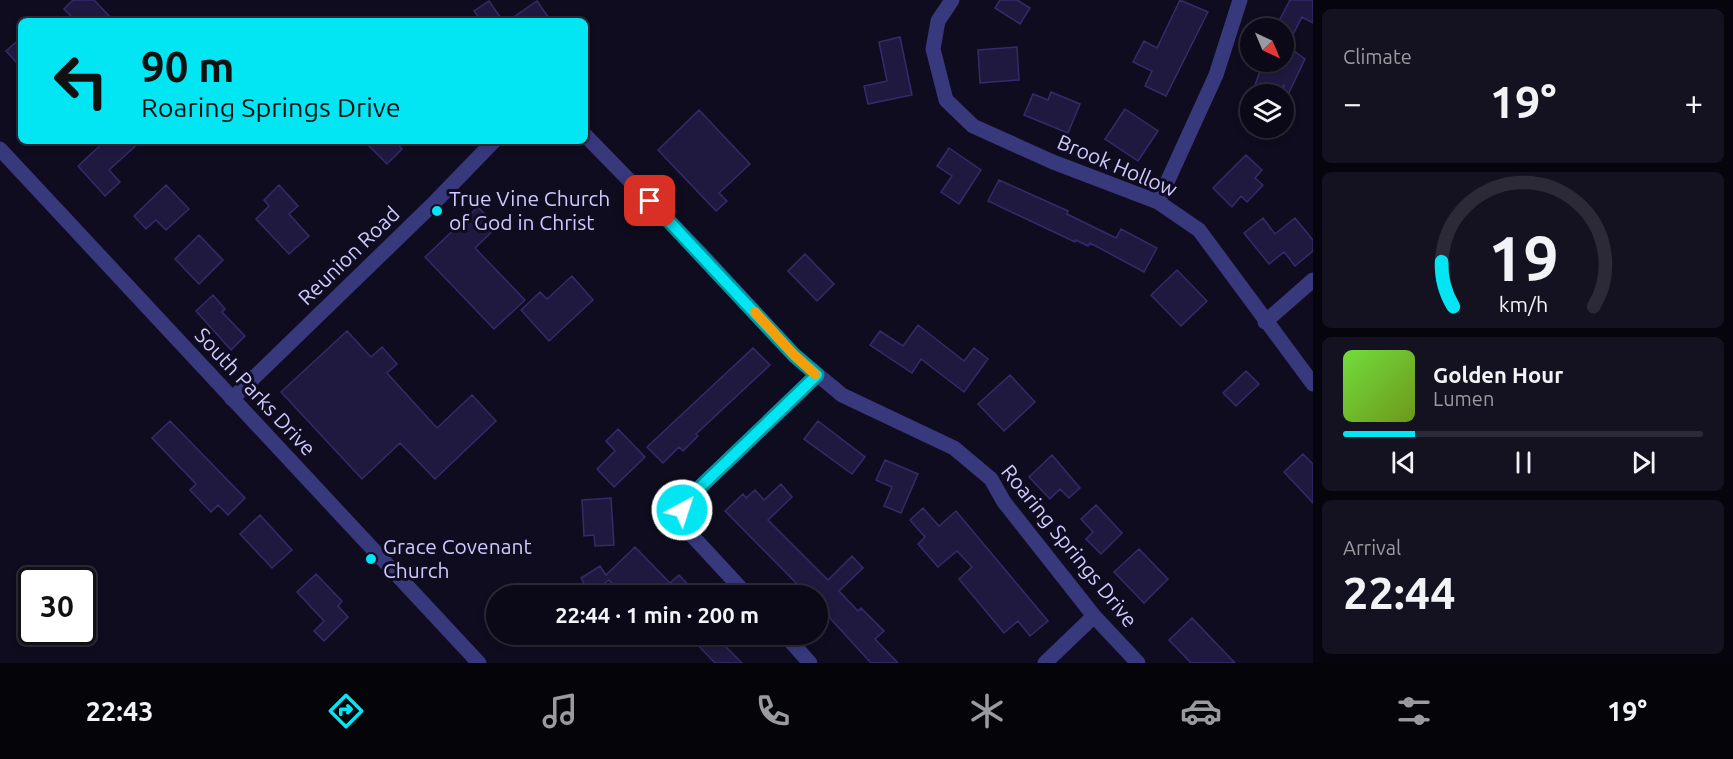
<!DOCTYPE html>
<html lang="en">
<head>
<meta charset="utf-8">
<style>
  body { margin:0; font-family:Ubuntu,sans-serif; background:#141220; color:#f1f3f6; height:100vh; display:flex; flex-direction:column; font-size:22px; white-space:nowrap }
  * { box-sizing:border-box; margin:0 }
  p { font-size:20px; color:#9a9aa1 }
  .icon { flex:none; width:33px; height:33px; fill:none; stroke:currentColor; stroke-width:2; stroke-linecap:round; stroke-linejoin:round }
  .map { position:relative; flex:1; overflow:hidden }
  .drawer { display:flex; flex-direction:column; gap:9px; padding:9px; background:#06050d; width:420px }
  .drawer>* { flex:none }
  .hud { position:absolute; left:18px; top:18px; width:570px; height:126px; border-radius:9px; box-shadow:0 3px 9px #0003,0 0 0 2px #2b2a36; background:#02e5f3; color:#111; overflow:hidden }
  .needle { width:39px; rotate:136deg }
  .controls { position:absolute; left:1240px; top:18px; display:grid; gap:12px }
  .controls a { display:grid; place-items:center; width:54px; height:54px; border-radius:50%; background:#0b0917; box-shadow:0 3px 9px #0003,0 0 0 2px #2b2a36; font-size:30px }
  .speed { position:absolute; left:18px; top:567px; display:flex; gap:12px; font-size:30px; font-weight:700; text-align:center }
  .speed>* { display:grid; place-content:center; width:78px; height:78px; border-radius:50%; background:#0b0917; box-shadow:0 3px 9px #0003,0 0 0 2px #2b2a36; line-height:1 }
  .speed .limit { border:3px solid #111; border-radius:9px; background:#fff; color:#111 }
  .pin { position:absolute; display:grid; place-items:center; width:51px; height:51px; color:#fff; margin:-26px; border-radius:12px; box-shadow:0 3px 9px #0006 }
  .me { position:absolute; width:66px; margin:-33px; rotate:40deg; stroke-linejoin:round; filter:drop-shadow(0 0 4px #0008) }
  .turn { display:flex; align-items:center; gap:21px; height:126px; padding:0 24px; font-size:27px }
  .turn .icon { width:78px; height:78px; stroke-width:2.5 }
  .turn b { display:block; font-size:42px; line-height:51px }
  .big { font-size:45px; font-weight:700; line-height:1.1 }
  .drawer .tile { flex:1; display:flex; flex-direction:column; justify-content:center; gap:9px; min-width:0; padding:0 21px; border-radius:9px; background:#141220 }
  .drawer .dial { align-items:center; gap:0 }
  .dial svg { height:156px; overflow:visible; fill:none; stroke:#2b2a36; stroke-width:7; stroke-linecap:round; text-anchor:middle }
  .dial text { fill:#f1f3f6; stroke:none }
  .song { display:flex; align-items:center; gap:18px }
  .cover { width:72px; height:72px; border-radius:9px; background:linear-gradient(135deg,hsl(100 70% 55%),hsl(80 70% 35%)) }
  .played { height:6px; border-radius:3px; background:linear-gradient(90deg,#02e5f3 20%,#2b2a36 20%) }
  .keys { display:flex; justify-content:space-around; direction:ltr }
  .heat { display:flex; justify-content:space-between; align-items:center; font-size:33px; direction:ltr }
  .trip { position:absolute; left:486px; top:585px; width:342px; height:60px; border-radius:30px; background:#0b0917; box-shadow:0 3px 9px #0003,0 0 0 2px #2b2a36; font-weight:700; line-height:60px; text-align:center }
  .menu { display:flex; height:96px; justify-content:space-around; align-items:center; background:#040409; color:#9a9aa1 }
  .menu .icon { width:42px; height:42px }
  .menu .selected { color:#02e5f3 }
  .menu b { font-size:27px; color:#f1f3f6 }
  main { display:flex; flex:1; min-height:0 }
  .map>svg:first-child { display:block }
</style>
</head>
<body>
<main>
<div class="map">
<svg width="1313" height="663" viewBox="0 0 1313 663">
  <rect width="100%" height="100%" fill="#0f0c1f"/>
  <path fill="#1f193f" stroke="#352b6b" stroke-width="1.5" d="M73,0H94L114,21H76L64,9Z
    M1000,0H1017L1030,8L1020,24L995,8Z
    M1180,0L1208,12L1166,96L1145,86L1152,71L1133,62L1144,41L1157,48Z
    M1290,0H1313V23L1302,17L1287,46L1305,59L1284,103V84L1280,94H1252L1263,62H1284V28L1277,25Z
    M489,1L503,21H481L474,11Z
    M537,1L551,21H508Z
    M900,37L912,95L868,104L864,86L887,81L879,42Z
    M21,38V67L6,51Z
    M1017,47L1019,80L980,83L978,50Z
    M1051,92L1080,104L1068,133L1024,115L1033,94L1048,100Z
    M1125,109L1158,131L1138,161L1105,139Z
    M699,110L750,164L719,193L727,201L716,211L658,150Z
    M105,141H141L109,170L120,182L105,196L78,166Z
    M364,141H395L402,149L387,164Z
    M949,148L981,170L959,204L941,192L952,176L937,166Z
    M1246,155L1262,170L1255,178L1263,185L1247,202L1241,196L1232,207L1213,188Z
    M999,180L1068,211L1067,214L1116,238L1121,229L1157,248L1144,272L1090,243L1088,246L1076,240L1075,242L988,201Z
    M166,185L189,209L166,230L156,220L146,229L134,216Z
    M279,185L298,206L289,214L309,236L289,254L256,219L269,206L264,200Z
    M478,207L497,227L475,248L525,300L494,329L425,257Z
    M1263,218L1275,234L1295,218L1313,240V251L1295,266L1284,252L1269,264L1244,233Z
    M199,235L223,260L199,284L175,259Z
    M805,254L834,284L817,301L788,271Z
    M1177,270L1207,301L1181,326L1151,295Z
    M572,276L593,300L549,341L521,310L540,292L547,299Z
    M213,295L225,309L222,312L245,336L231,350L196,311Z
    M918,325L964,361L974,348L988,359L964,392L921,359L912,373L870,345L880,331L903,346Z
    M347,331L371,357L382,347L397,364L387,373L437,428L472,395L496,421L435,479L400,443L362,479L281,392Z
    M753,348L770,365L696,434L698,436L683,451L679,447L663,463L647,447Z
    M1246,371L1259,384L1236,406L1223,393Z
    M1010,375L1035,402L1004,431L978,404Z
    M170,421L245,498L228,515L218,505L211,512L190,490L196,484L152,438Z
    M818,421L865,457L852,474L804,439Z
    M618,429L645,457L614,487L597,469L615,451L606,441Z
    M1303,454L1313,464V503L1284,472Z
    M1052,455L1080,488L1069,498L1060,489L1050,499L1029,477Z
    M885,460L918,474L901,513L884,506L892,487L876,480Z
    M781,484L792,497L768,520L828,580L852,556L863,568L839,591L858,611L861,608L884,631L875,639L898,663H871L818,605V596H809L725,511L743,494L746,498L755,490L764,500Z
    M611,498L614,545L595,546L594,535L584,536L582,500Z
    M1096,505L1122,533L1101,554L1086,539L1093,532L1081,519Z
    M923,508L939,526L956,511L1048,621L1030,636L1018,621L1004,633L959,579L972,567L957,551L938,567L918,544L925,537L910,520Z
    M260,515L292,550L272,568L240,534Z
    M635,547L670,583L679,575L699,596H623L609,580L590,594L581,578L600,566L606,575Z
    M1139,549L1168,579L1144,603L1114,572Z
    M316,574L342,601L338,606L348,617L324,641L314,631L324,621L297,592Z
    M1192,618L1235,663H1191L1169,640Z
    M687,634H727L720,641L742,663H715Z"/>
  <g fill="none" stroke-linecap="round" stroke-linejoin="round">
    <path stroke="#38387d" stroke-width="15" d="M952,0L938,21L933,49L946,100L973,126L1053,162L1158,202L1199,230L1313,384
      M585,135L701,254L794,355L842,395L954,448L991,479L1004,502L1094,616L1138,663
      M0,149L479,663
      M1158,202L1216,75L1240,0
      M1265,322L1313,280
      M232,399L432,205L494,141
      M748,596L685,528L682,510L694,493L817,375
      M784,634L810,663
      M1045,663L1094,616"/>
  </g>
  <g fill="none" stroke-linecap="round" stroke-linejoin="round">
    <defs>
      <path id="route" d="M650,201L794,355L817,375L694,493L682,510"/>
    </defs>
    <use href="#route" stroke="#01959e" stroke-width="15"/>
    <use href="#route" stroke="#02e5f3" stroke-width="10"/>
    <path stroke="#f59e0b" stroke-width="10" d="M755,312L794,355L815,374"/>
  </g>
  <g fill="#02e5f3" stroke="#0f0c1f" stroke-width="2">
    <circle cx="437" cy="211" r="6"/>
    <circle cx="371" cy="559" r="6"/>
  </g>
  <g text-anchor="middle" stroke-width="6" stroke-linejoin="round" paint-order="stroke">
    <g font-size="21" fill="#cecaff" stroke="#0f0c1f">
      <text transform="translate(1117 166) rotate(23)" y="7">Brook Hollow</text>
      <text transform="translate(349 256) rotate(-44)" y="7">Reunion Road</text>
      <text transform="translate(255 392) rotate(47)" y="7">South Parks Drive</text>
      <text transform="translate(1069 546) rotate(51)" y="7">Roaring Springs Drive</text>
    </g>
    <g font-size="21" fill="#cecaff" stroke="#0f0c1f" text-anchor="start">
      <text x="449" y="206">True Vine Church<tspan x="449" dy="24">of God in Christ</tspan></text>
      <text x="383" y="554">Grace Covenant<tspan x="383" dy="24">Church</tspan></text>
    </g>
  </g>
</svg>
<div class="controls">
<a><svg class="needle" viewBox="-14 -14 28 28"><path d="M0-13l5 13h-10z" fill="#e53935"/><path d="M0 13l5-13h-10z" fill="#9a9aa1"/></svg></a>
<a><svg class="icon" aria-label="layers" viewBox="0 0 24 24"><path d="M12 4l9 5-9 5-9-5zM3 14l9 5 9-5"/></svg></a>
</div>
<div class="speed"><div class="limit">30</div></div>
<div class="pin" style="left:650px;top:201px;background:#d93025"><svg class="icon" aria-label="arrive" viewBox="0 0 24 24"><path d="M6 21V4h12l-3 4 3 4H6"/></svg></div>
<svg class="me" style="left:682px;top:510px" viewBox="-20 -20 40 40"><circle r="17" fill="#02e5f3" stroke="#fff" stroke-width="3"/><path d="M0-11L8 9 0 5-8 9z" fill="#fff"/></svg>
<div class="trip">22:44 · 1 min · 200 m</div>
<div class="hud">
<div class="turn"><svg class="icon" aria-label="left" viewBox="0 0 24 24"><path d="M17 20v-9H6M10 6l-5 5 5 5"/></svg><div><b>90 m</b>Roaring Springs Drive</div></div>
</div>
</div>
<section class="drawer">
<div class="tile"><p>Climate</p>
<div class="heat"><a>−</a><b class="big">19°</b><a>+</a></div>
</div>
<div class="tile dial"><svg viewBox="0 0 100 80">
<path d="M14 69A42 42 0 1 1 86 69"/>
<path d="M14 69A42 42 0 0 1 8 46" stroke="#02e5f3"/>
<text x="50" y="56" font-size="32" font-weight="700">19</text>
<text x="50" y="72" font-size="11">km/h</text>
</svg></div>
<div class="tile">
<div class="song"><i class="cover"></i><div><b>Golden Hour</b><p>Lumen</p></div></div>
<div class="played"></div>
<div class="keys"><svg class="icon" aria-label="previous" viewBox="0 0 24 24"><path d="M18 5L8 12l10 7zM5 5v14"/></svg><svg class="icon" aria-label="pause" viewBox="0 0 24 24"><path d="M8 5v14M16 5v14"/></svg><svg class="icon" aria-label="next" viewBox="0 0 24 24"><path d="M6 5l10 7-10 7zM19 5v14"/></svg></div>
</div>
<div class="tile"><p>Arrival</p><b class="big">22:44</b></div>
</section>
</main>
<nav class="menu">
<b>22:43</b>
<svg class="icon selected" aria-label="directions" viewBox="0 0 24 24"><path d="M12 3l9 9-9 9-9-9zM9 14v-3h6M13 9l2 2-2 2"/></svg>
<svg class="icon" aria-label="music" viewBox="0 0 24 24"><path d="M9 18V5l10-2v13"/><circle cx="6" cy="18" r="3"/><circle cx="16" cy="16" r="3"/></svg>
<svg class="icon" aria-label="phone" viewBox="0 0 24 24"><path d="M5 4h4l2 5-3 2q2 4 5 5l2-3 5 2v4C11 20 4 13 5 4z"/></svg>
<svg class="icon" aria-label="climate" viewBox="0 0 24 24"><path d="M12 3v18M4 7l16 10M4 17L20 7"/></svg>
<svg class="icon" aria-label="car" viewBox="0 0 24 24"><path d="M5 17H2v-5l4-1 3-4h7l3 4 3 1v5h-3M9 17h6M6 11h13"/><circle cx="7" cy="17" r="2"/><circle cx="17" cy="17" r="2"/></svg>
<svg class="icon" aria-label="filters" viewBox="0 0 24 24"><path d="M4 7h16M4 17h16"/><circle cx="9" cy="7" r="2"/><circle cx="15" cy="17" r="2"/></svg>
<b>19°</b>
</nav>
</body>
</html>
